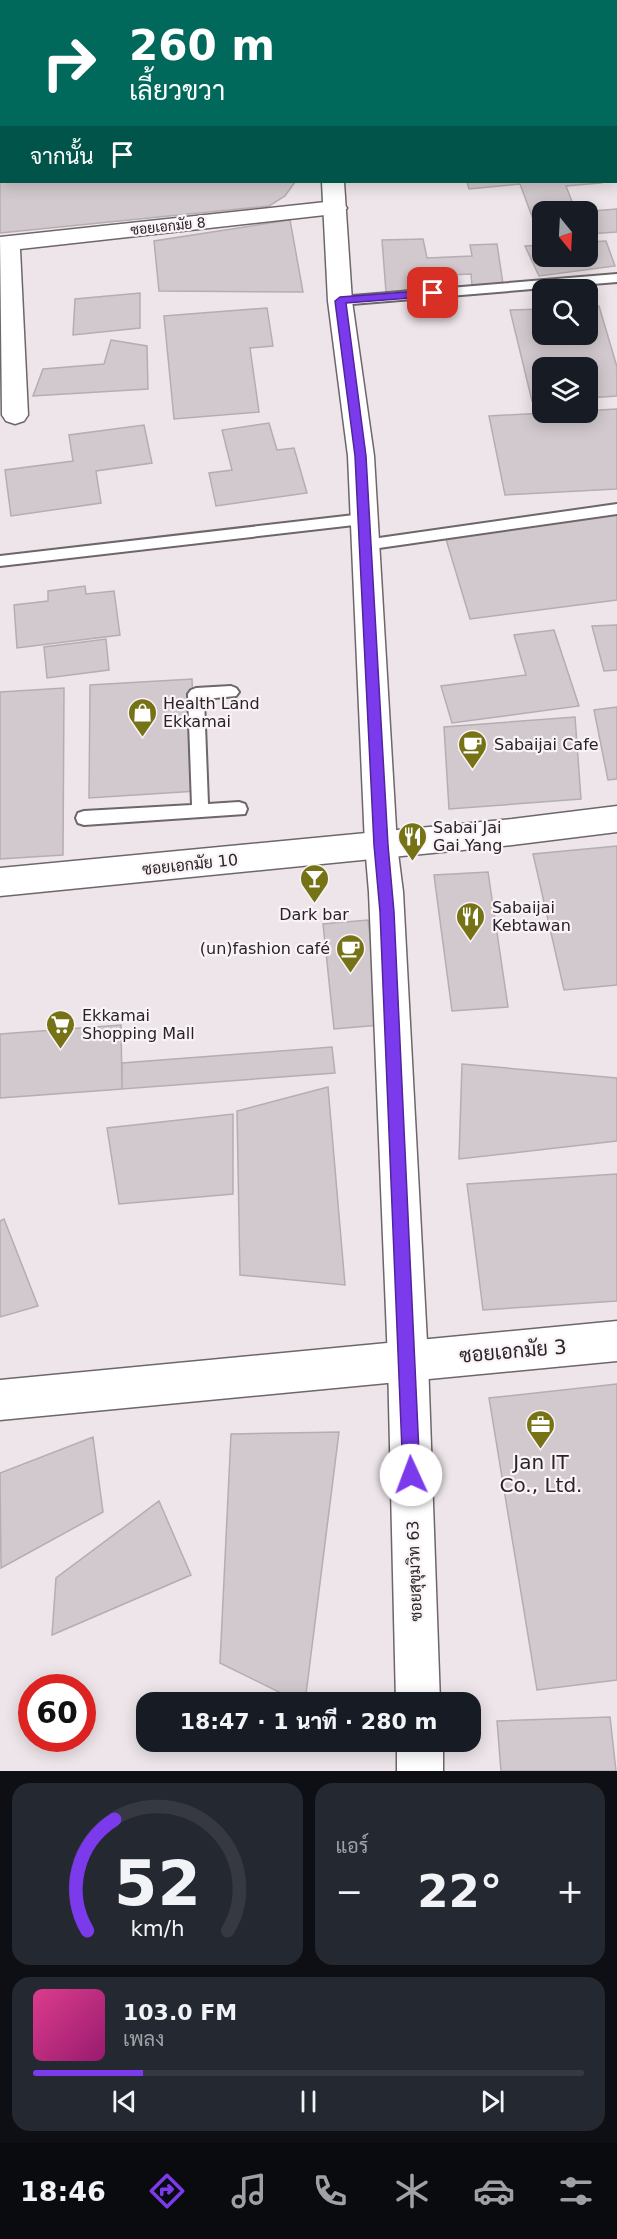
<!DOCTYPE html>
<html lang="th">
<head>
<meta charset="utf-8">
<style>
  body { margin:0; font-family:"DejaVu Sans",Sarabun,sans-serif; background:#242831; color:#f1f3f6; height:100vh; display:flex; flex-direction:column; font-size:22px; white-space:nowrap }
  * { box-sizing:border-box; margin:0 }
  p { font-size:20px; color:#9ea1a6 }
  .icon { flex:none; width:33px; height:33px; fill:none; stroke:currentColor; stroke-width:2; stroke-linecap:round; stroke-linejoin:round }
  .map { position:relative; height:1771px; overflow:hidden }
  .side { display:flex; flex-direction:column; gap:12px; padding:12px; background:#0d0f14; flex:1 }
  .side>* { flex:none }
  .banner { position:absolute; left:0px; top:0px; width:618px; height:183px; box-shadow:0 3px 15px #0003; background:#00695c; color:#fff; overflow:hidden }
  .needle { width:39px; rotate:162deg }
  .buttons { position:absolute; left:532px; top:201px; display:grid; gap:12px }
  .buttons a { display:grid; place-items:center; width:66px; height:66px; border-radius:12px; background:#171b24; box-shadow:0 3px 15px #0003; font-size:30px }
  .speed { position:absolute; left:18px; top:1674px; display:flex; gap:12px; font-size:30px; font-weight:700; text-align:center }
  .speed>* { display:grid; place-content:center; width:78px; height:78px; border-radius:50%; background:#171b24; box-shadow:0 3px 15px #0003; line-height:1 }
  .speed .limit { border:9px solid #d22; background:#fff; color:#111 }
  .pin { position:absolute; display:grid; place-items:center; width:51px; height:51px; color:#fff; margin:-26px; border-radius:12px; box-shadow:0 3px 9px #0006 }
  .me { position:absolute; width:66px; margin:-33px; rotate:358deg; stroke-linejoin:round; filter:drop-shadow(0 0 4px #0008) }
  .turn { display:flex; align-items:center; gap:21px; height:126px; padding:0 30px; font-size:27px }
  .turn .icon { width:78px; height:78px; stroke-width:2.5 }
  .turn b { display:block; font-size:42px; line-height:51px }
  .then { display:flex; align-items:center; height:57px; padding:0 30px; background:#0003; gap:12px; font-size:22px }
  .big { font-size:45px; font-weight:800; line-height:1.1 }
  .side .card { flex:1; display:flex; flex-direction:column; justify-content:center; gap:9px; min-width:0; padding:0 21px; border-radius:18px; background:#242831 }
  .side .dial { align-items:center; gap:0 }
  .dial svg { height:156px; overflow:visible; fill:none; stroke:#363941; stroke-width:7; stroke-linecap:round; text-anchor:middle }
  .dial text { fill:#f1f3f6; stroke:none }
  .song { display:flex; align-items:center; gap:18px }
  .cover { width:72px; height:72px; border-radius:9px; background:linear-gradient(135deg,hsl(330 70% 55%),hsl(320 70% 35%)) }
  .played { height:6px; border-radius:3px; background:linear-gradient(90deg,#7c3aed 20%,#363941 20%) }
  .keys { display:flex; justify-content:space-around; direction:ltr }
  .heat { display:flex; justify-content:space-between; align-items:center; font-size:33px; direction:ltr }
  .side .tiles { flex:1; display:grid; gap:12px; grid-template-columns:1fr 1fr }
  .card:last-child { grid-column:span 2 }
  .trip { position:absolute; left:136px; top:1692px; width:345px; height:60px; border-radius:18px; background:#171b24; box-shadow:0 3px 15px #0003; font-weight:800; line-height:60px; text-align:center }
  .dock { display:flex; height:96px; justify-content:space-around; align-items:center; background:#090b0e; color:#9ea1a6 }
  .dock .icon { width:42px; height:42px }
  .dock .selected { color:#7c3aed }
  .dock b { font-size:27px; color:#f1f3f6 }
  .map>svg:first-child { display:block }
</style>
</head>
<body>
<div class="map">
<svg width="617" height="1771" viewBox="0 0 617 1771">
  <rect width="100%" height="100%" fill="#ede5e9"/>
  <path fill="#d1c9cd" stroke="#b5adb1" stroke-width="1.5" d="M79,0H212V2Z
    M0,72L2,182H295L285,196L269,206L0,233Z
    M467,182H600L601,183L566,186L576,212H543V238H540L520,184L469,189Z
    M617,209V232L588,234V212H580Z
    M290,220L303,292L159,291L154,241Z
    M423,239L427,258L472,256L470,245L497,244L503,284L472,285L471,274L429,276L424,288L386,292L382,240Z
    M606,241L615,266L539,276L525,246L543,245V256H588V242Z
    M140,293V328L73,335L75,299Z
    M588,306H599L617,367V396L588,398V368H543V401H532L510,310L543,309V334H588Z
    M267,308L273,346L250,348L259,412L174,419L164,316Z
    M111,340L147,346L148,389L33,396L43,369L104,364Z
    M617,409V489L505,495L489,416Z
    M269,423L277,450L294,448L307,493L216,506L209,473L232,470L222,430Z
    M144,425L152,463L96,471L101,503L11,516L5,470L73,461L69,435Z
    M617,514V600L470,619L445,536Z
    M85,586L86,594L114,591L120,635L17,648L14,605L48,601V591Z
    M617,625V670L604,671L592,626Z
    M554,630L579,706L452,723L441,686L526,675L514,635Z
    M106,639L109,670L47,678L44,647Z
    M192,679L197,791L89,798L90,685Z
    M64,688L63,855L0,859V692Z
    M617,707V779L608,780L594,710Z
    M575,717L581,799L449,809L444,727Z
    M617,846V985L564,990L533,854Z
    M488,872L508,1007L452,1011L434,875Z
    M368,920L380,1025L334,1029L323,924Z
    M121,1025L122,1089L0,1098V1034Z
    M332,1047L335,1073L122,1089V1063Z
    M462,1064L617,1078V1141L459,1159Z
    M328,1087L345,1285L240,1275L237,1111Z
    M233,1114V1194L119,1204L107,1128Z
    M617,1174V1301L483,1310L467,1184Z
    M4,1219L38,1306L0,1317V1221Z
    M617,1384V1680L537,1690L489,1398Z
    M339,1432L305,1702H299L220,1663L231,1434Z
    M93,1437L103,1512L1,1568L0,1473Z
    M159,1501L191,1575L52,1635L56,1578Z
    M610,1717L616,1771H501L497,1721Z"/>
  <g fill="none" stroke-linecap="round" stroke-linejoin="round">
    <defs>
      <path id="lane" d="M48,0H58L59,2H49Z
        M248,0H258V2H248Z
        M617,274V282L340,305L334,301L340,297Z
        M617,504V514L365,550L358,545L365,540Z
        M363,514L370,519L363,524L0,566V556Z
        M231,686L236,688L239,692L236,696L204,699L208,804L239,802L245,804L247,809L245,814L84,825L78,823L76,818L78,813L84,811L192,805L188,694L191,690L196,688Z"/>
      <path id="street" d="M605,0H617V7L616,2H604Z
        M335,201L343,203L347,208L343,213L20,249L28,415L24,421L15,424L6,421L2,415L0,237Z
        M617,806V832L512,845L0,896V868L512,819Z
        M617,1321V1361L0,1420V1380Z"/>
      <path id="primary" d="M298,0H318L319,2H299Z
        M322,182H344L352,301L374,456L397,845L403,892L428,1361L440,1702H396L388,1361L369,892L365,845L348,456L328,301Z
        M397,1742H443V1771H397Z"/>
    </defs>
    <use href="#lane" stroke="#6d666a" stroke-width="4"/>
    <use href="#street" stroke="#6d666a" stroke-width="3"/>
    <use href="#primary" stroke="#6d666a" stroke-width="3"/>
    <use href="#lane" fill="#fff" fill-rule="evenodd"/>
    <use href="#street" fill="#fff" fill-rule="evenodd"/>
    <use href="#primary" fill="#fff" fill-rule="evenodd"/>
  </g>
  <path fill="#7c3aed" stroke="#51269a" stroke-width="1.5" d="M433,290L438,293L436,296L346,303L366,456L388,845L394,912L420,1475L418,1481L411,1484L405,1481L403,1475L380,912L374,845L355,456L335,301L340,297Z"/>
  <defs>
    <symbol id="shop-pin" viewBox="-11 -11 22 30"><path d="M0 17L-7.5 6A9.5 9.5 0 1 1 7.5 6Z" fill="#767316" stroke="#faf2f6"/><path d="M-5-2.5h2.3a2.7 3.5 0 0 1 5.4 0H5L5.5 6h-11ZM-1.5-2.5h3a1.5 2.3 0 0 0-3 0Z" fill="#fff"/></symbol>
    <symbol id="cafe-pin" viewBox="-11 -11 22 30"><path d="M0 17L-7.5 6A9.5 9.5 0 1 1 7.5 6Z" fill="#767316" stroke="#faf2f6"/><path d="M-5.5-4.5H6V0H3Q3 3.5 0 3.5H-2.5Q-5.5 3.5-5.5 0ZM3-3.2v2h1.7v-2ZM-6 4.5H4V6H-6Z" fill="#fff"/></symbol>
    <symbol id="restaurant-pin" viewBox="-11 -11 22 30"><path d="M0 17L-7.5 6A9.5 9.5 0 1 1 7.5 6Z" fill="#767316" stroke="#faf2f6"/><path d="M-5-6h1v4h1v-4h1v4h1v-4h1v5L-1.5 .5V6h-2V.5L-5-1ZM5-6V6H3V1.5H1.5Q1.5-4 5-6Z" fill="#fff"/></symbol>
    <symbol id="bar-pin" viewBox="-11 -11 22 30"><path d="M0 17L-7.5 6A9.5 9.5 0 1 1 7.5 6Z" fill="#767316" stroke="#faf2f6"/><path d="M-6-5H6L.8 .8V4.5H3.5V6h-7V4.5H-.8V.8Z" fill="#fff"/></symbol>
    <symbol id="supermarket-pin" viewBox="-11 -11 22 30"><path d="M0 17L-7.5 6A9.5 9.5 0 1 1 7.5 6Z" fill="#767316" stroke="#faf2f6"/><path d="M-6-5.5h2.5l.6 2H6L4.5 2H-2.5L-4.4-4H-6ZM-1.5 3.2a1.3 1.3 0 1 0 .1 0ZM3 3.2a1.3 1.3 0 1 0 .1 0Z" fill="#fff"/></symbol>
    <symbol id="office-pin" viewBox="-11 -11 22 30"><path d="M0 17L-7.5 6A9.5 9.5 0 1 1 7.5 6Z" fill="#767316" stroke="#faf2f6"/><path d="M-6-3h4V-5.5h4V-3h4V5H-6ZM-1-4.5V-3h2v-1.5ZM-6 0V1H6V0Z" fill="#fff"/></symbol>
  </defs>
  <g fill-rule="evenodd">
    <use href="#shop-pin" x="126" y="696" width="33" height="45"/>
    <use href="#cafe-pin" x="456" y="728" width="33" height="45"/>
    <use href="#restaurant-pin" x="396" y="820" width="33" height="45"/>
    <use href="#bar-pin" x="298" y="862" width="33" height="45"/>
    <use href="#restaurant-pin" x="454" y="900" width="33" height="45"/>
    <use href="#cafe-pin" x="334" y="932" width="33" height="45"/>
    <use href="#supermarket-pin" x="44" y="1008" width="33" height="45"/>
    <use href="#office-pin" x="524" y="1408" width="33" height="45"/>
  </g>
  <g text-anchor="middle" stroke-width="4.5" stroke-linejoin="round" paint-order="stroke">
    <g font-size="14" fill="#272426" stroke="#faf2f6">
      <text transform="translate(168 226) rotate(-6)" y="5">ซอยเอกมัย 8</text>
    </g>
    <g font-size="16" fill="#272426" stroke="#faf2f6" text-anchor="start">
      <text x="163" y="709">Health Land<tspan x="163" dy="18">Ekkamai</tspan></text>
      <text x="494" y="750">Sabaijai Cafe</text>
      <text x="433" y="833">Sabai Jai<tspan x="433" dy="18">Gai Yang</tspan></text>
      <text x="492" y="913">Sabaijai<tspan x="492" dy="18">Kebtawan</tspan></text>
      <text x="314" y="920" text-anchor="middle">Dark bar</text>
      <text x="330" y="954" text-anchor="end">(un)fashion café</text>
      <text x="82" y="1021">Ekkamai<tspan x="82" dy="18">Shopping Mall</tspan></text>
    </g>
    <g font-size="16" fill="#272426" stroke="#faf2f6">
      <text transform="translate(190 864) rotate(-6)" y="6">ซอยเอกมัย 10</text>
      <text transform="translate(414 1571) rotate(-92)" y="6">ซอยสุขุมวิท 63</text>
    </g>
    <g font-size="20" fill="#272426" stroke="#faf2f6">
      <text transform="translate(513 1351) rotate(-5)" y="7">ซอยเอกมัย 3</text>
    </g>
    <g font-size="20" fill="#272426" stroke="#faf2f6">
      <text x="541" y="1469">Jan IT<tspan x="541" dy="23">Co., Ltd.</tspan></text>
    </g>
  </g>
</svg>
<div class="buttons">
<a><svg class="needle" viewBox="-14 -14 28 28"><path d="M0-13l5 13h-10z" fill="#e53935"/><path d="M0 13l5-13h-10z" fill="#9ea1a6"/></svg></a>
<a><svg class="icon" aria-label="search" viewBox="0 0 24 24"><circle cx="10" cy="10" r="6"/><path d="M15 15l6 6"/></svg></a>
<a><svg class="icon" aria-label="layers" viewBox="0 0 24 24"><path d="M12 4l9 5-9 5-9-5zM3 14l9 5 9-5"/></svg></a>
</div>
<div class="speed"><div class="limit">60</div></div>
<div class="pin" style="left:433px;top:293px;background:#d93025"><svg class="icon" aria-label="arrive" viewBox="0 0 24 24"><path d="M6 21V4h12l-3 4 3 4H6"/></svg></div>
<svg class="me" style="left:411px;top:1475px" viewBox="-20 -20 40 40"><circle r="19" fill="#fff"/><path d="M0-13L10 11 0 6-10 11z" fill="#7c3aed"/></svg>
<div class="trip">18:47 · 1 นาที · 280 m</div>
<div class="banner">
<div class="turn"><svg class="icon" aria-label="right" viewBox="0 0 24 24"><path d="M7 20v-9h11M14 6l5 5-5 5"/></svg><div><b>260 m</b>เลี้ยวขวา</div></div>
<div class="then">จากนั้น<svg class="icon" aria-label="arrive" viewBox="0 0 24 24"><path d="M6 21V4h12l-3 4 3 4H6"/></svg></div>
</div>
</div>
<section class="side">
<div class="tiles">
<div class="card dial"><svg viewBox="0 0 100 80">
<path d="M14 69A42 42 0 1 1 86 69"/>
<path d="M14 69A42 42 0 0 1 28 12" stroke="#7c3aed"/>
<text x="50" y="56" font-size="32" font-weight="700">52</text>
<text x="50" y="72" font-size="11">km/h</text>
</svg></div>
<div class="card"><p>แอร์</p>
<div class="heat"><a>−</a><b class="big">22°</b><a>+</a></div>
</div>
<div class="card">
<div class="song"><i class="cover"></i><div><b>103.0 FM</b><p>เพลง</p></div></div>
<div class="played"></div>
<div class="keys"><svg class="icon" aria-label="previous" viewBox="0 0 24 24"><path d="M18 5L8 12l10 7zM5 5v14"/></svg><svg class="icon" aria-label="pause" viewBox="0 0 24 24"><path d="M8 5v14M16 5v14"/></svg><svg class="icon" aria-label="next" viewBox="0 0 24 24"><path d="M6 5l10 7-10 7zM19 5v14"/></svg></div>
</div>
</div>
</section>
<nav class="dock">
<b>18:46</b>
<svg class="icon selected" aria-label="directions" viewBox="0 0 24 24"><path d="M12 3l9 9-9 9-9-9zM9 14v-3h6M13 9l2 2-2 2"/></svg>
<svg class="icon" aria-label="music" viewBox="0 0 24 24"><path d="M9 18V5l10-2v13"/><circle cx="6" cy="18" r="3"/><circle cx="16" cy="16" r="3"/></svg>
<svg class="icon" aria-label="phone" viewBox="0 0 24 24"><path d="M5 4h4l2 5-3 2q2 4 5 5l2-3 5 2v4C11 20 4 13 5 4z"/></svg>
<svg class="icon" aria-label="climate" viewBox="0 0 24 24"><path d="M12 3v18M4 7l16 10M4 17L20 7"/></svg>
<svg class="icon" aria-label="car" viewBox="0 0 24 24"><path d="M5 17H2v-5l4-1 3-4h7l3 4 3 1v5h-3M9 17h6M6 11h13"/><circle cx="7" cy="17" r="2"/><circle cx="17" cy="17" r="2"/></svg>
<svg class="icon" aria-label="filters" viewBox="0 0 24 24"><path d="M4 7h16M4 17h16"/><circle cx="9" cy="7" r="2"/><circle cx="15" cy="17" r="2"/></svg>
</nav>
</body>
</html>
